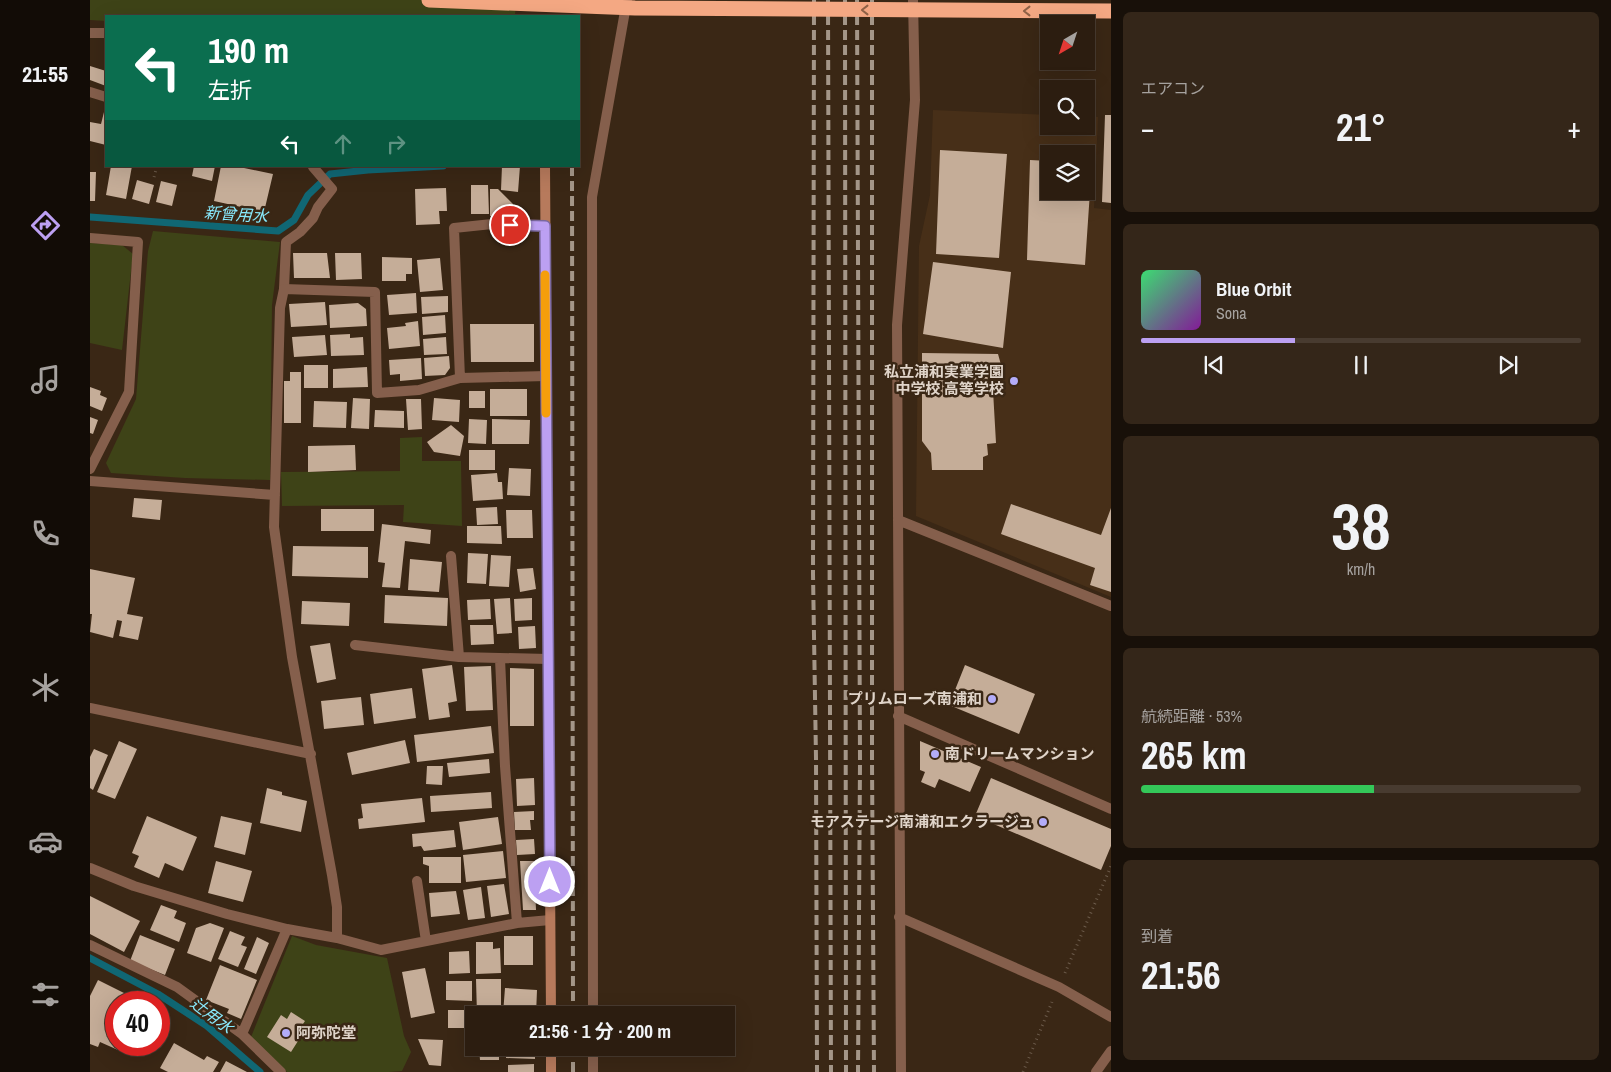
<!DOCTYPE html>
<html lang="ja">
<head>
<meta charset="utf-8">
<style>
  body { margin:0; font-family:"Archivo Narrow","Noto Sans JP",sans-serif; background:#342619; color:#f1f3f6; height:100vh; display:flex; flex-direction:column; font-size:19px; white-space:nowrap }
  * { box-sizing:border-box; margin:0 }
  p { font-size:16px; color:#a6a29f }
  .icon { flex:none; width:28px; height:28px; fill:none; stroke:currentColor; stroke-width:2; stroke-linecap:round; stroke-linejoin:round }
  .map { position:relative; flex:1; overflow:hidden }
  .details { display:flex; flex-direction:column; gap:12px; padding:12px; background:#181009; width:500px }
  .details>* { flex:none }
  .guide { position:absolute; left:15px; top:15px; width:475px; height:152px; border-radius:0px; box-shadow:0 5px 20px #0002,0 0 0 1px #483b30; background:#0b6e4f; color:#fff; overflow:hidden }
  .needle { width:32px; rotate:219deg }
  .buttons { position:absolute; left:950px; top:15px; display:grid; gap:10px }
  .buttons a { display:grid; place-items:center; width:55px; height:55px; border-radius:0px; background:#2c1d10; box-shadow:0 5px 20px #0002,0 0 0 1px #483b30; font-size:25px }
  .speed { position:absolute; left:15px; top:991px; display:flex; gap:10px; font-size:25px; font-weight:700; text-align:center }
  .speed>* { display:grid; place-content:center; width:65px; height:65px; border-radius:50%; background:#2c1d10; box-shadow:0 5px 20px #0002,0 0 0 1px #483b30; line-height:1 }
  .speed .limit { border:8px solid #d22; background:#fff; color:#111 }
  .pin { position:absolute; display:grid; place-items:center; width:42px; height:42px; color:#fff; margin:-21px; border:2px solid #fff; border-radius:50%; box-shadow:0 1px 5px #0007 }
  .me { position:absolute; width:55px; margin:-28px; rotate:0deg; stroke-linejoin:round; filter:drop-shadow(0 0 4px #0008) }
  .turn { display:flex; align-items:center; gap:18px; height:105px; padding:0 20px; font-size:22px }
  .turn .icon { width:65px; height:65px; stroke-width:2.5 }
  .turn b { display:block; font-size:35px; line-height:42px }
  .lanes { display:flex; align-items:center; height:48px; padding:0 20px; background:#0003; justify-content:center; gap:25px; direction:ltr }
  .lanes .off { opacity:.35 }
  .big { font-size:38px; font-weight:700; line-height:1.1 }
  .details .card { flex:1; display:flex; flex-direction:column; justify-content:center; gap:8px; min-width:0; padding:0 18px; border-radius:8px; background:#342619 }
  .details .dial { align-items:center; gap:0 }
  .dial b { font-size:65px; line-height:1 }
  .song { display:flex; align-items:center; gap:15px }
  .cover { width:60px; height:60px; border-radius:8px; background:linear-gradient(135deg,hsl(140 70% 55%),hsl(290 70% 35%)) }
  .played { height:5px; border-radius:2px; background:linear-gradient(90deg,#bca0f2 35%,#483b30 35%) }
  .keys { display:flex; justify-content:space-around; direction:ltr }
  .heat { display:flex; justify-content:space-between; align-items:center; font-size:28px; direction:ltr }
  .charge { height:8px; border-radius:4px; background:linear-gradient(90deg,#34c759 53%,#483b30 0) }
  .trip { position:absolute; left:375px; top:1006px; width:270px; height:50px; border-radius:0px; background:#2c1d10; box-shadow:0 5px 20px #0002,0 0 0 1px #483b30; font-weight:700; line-height:50px; text-align:center }
  main { display:flex; flex:1; min-height:0 }
  .menu { display:flex; flex-direction:column; width:90px; justify-content:space-around; align-items:center; background:#120c06; color:#a6a29f }
  .menu .icon { width:35px; height:35px }
  .menu .on { color:#bca0f2 }
  .menu b { font-size:22px; color:#f1f3f6 }
  .map>svg:first-child { display:block }
</style>
</head>
<body>
<main>
<nav class="menu">
<b>21:55</b>
<svg class="icon on" aria-label="directions" viewBox="0 0 24 24"><path d="M12 3l9 9-9 9-9-9zM9 14v-3h6M13 9l2 2-2 2"/></svg>
<svg class="icon" aria-label="music" viewBox="0 0 24 24"><path d="M9 18V5l10-2v13"/><circle cx="6" cy="18" r="3"/><circle cx="16" cy="16" r="3"/></svg>
<svg class="icon" aria-label="phone" viewBox="0 0 24 24"><path d="M5 4h4l2 5-3 2q2 4 5 5l2-3 5 2v4C11 20 4 13 5 4z"/></svg>
<svg class="icon" aria-label="climate" viewBox="0 0 24 24"><path d="M12 3v18M4 7l16 10M4 17L20 7"/></svg>
<svg class="icon" aria-label="car" viewBox="0 0 24 24"><path d="M5 17H2v-5l4-1 3-4h7l3 4 3 1v5h-3M9 17h6M6 11h13"/><circle cx="7" cy="17" r="2"/><circle cx="17" cy="17" r="2"/></svg>
<svg class="icon" aria-label="filters" viewBox="0 0 24 24"><path d="M4 7h16M4 17h16"/><circle cx="9" cy="7" r="2"/><circle cx="15" cy="17" r="2"/></svg>
</nav>
<div class="map">
<svg width="1021" height="1072" viewBox="0 0 1021 1072">
  <rect width="100%" height="100%" fill="#3a2715"/>
  <path fill="#472f18" fill-rule="evenodd" d="M843,110L959,115V126H996V116L1008,117L1004,208L1021,210V597L826,516L829,246L840,195ZM959,154H996V191H959Z"/>
  <path fill="#3e4317" d="M0,0H426L425,16H16V21L0,20Z
    M63,231L190,242L182,305L180,480L95,478L21,473L16,463L46,399L58,251Z
    M0,243L32,245L43,254L32,350L0,343Z
    M332,437V461H371L372,526L313,522L314,505L192,506L191,472L310,471V438Z
    M202,936L226,945L297,958L314,1036L321,1052L312,1071L299,1072H197L161,1037Z"/>
  <g fill="none" stroke-linecap="round" stroke-linejoin="round">
    <path stroke="#106774" stroke-width="7" d="M0,217L188,231L204,220L218,195L240,174L278,170L353,166
      M0,958L68,994L117,1026L170,1072"/>
  </g>
  <path fill="#c5ad98" d="M0,66L16,71V86L0,80Z
    M14,112L16,113V145L0,141V122L11,124Z
    M1015,115H1021V203L1012,202Z
    M850,150L917,154L909,258L846,254Z
    M940,160L959,161V191H996V162H1002L995,265L937,260Z
    M21,166H42L36,199L16,195Z
    M104,166H125L122,181L102,176Z
    M131,166H154V168L183,174L174,212L124,201Z
    M412,166H430L428,192L411,190Z
    M0,172H6L5,201H0Z
    M47,180L64,185L59,204L42,199Z
    M71,181L87,185L82,206L66,202Z
    M381,185H398L399,214H381Z
    M356,188L357,211H349L350,224L326,225L325,189Z
    M400,189H408L423,204L422,217L400,216Z
    M203,253H237L240,278H204Z
    M245,253H271L272,279L246,280Z
    M292,257L322,258V274H316V281H292Z
    M350,258L353,290L330,292L327,260Z
    M843,262L921,272L913,348L833,334Z
    M326,293L327,313L299,315L297,295Z
    M358,296V312L332,314L331,297Z
    M235,302L237,325L201,327L199,304Z
    M268,303L276,309L277,326L240,328L239,305Z
    M355,315L356,333L333,335L332,317Z
    M328,321L330,346L299,349L297,328L316,326L315,323Z
    M380,324H444V362H381Z
    M260,334V338L273,337L274,355L241,356L240,335Z
    M235,335L237,355L204,357L202,337Z
    M356,337L357,354L334,355L333,339Z
    M832,353L908,354L913,372L902,373L906,443L897,444L898,455L893,457V470H842L841,453L832,441Z
    M359,356L360,368L355,375L335,376L334,358Z
    M331,358L332,379L310,381V374L300,375L299,360Z
    M214,365H238V388H214Z
    M277,367L278,387L243,388V369Z
    M200,372H211V423H194V381H200Z
    M0,387L11,391L10,395L17,398L12,411L0,406Z
    M400,389H437V416H400Z
    M379,391H395V408H379Z
    M263,398L280,399L279,429L261,428Z
    M344,398L370,400L369,422L342,420Z
    M316,399H331L332,429L318,430Z
    M224,401L257,402L256,428L223,427Z
    M285,410L314,411V428L284,427Z
    M0,417L8,420L3,434L0,433Z
    M379,419L397,420L396,444L378,443Z
    M402,419L440,420L439,444H402Z
    M361,425L374,436L370,456L344,452L337,442Z
    M265,445L266,470L218,472V446Z
    M379,450H405V470H379Z
    M419,468L441,469L440,496L417,495Z
    M407,473L408,482H412L413,499L383,501L381,475Z
    M44,498L72,500L70,520L42,517Z
    M921,504L1011,535L1021,508V592L1000,585L1005,568L911,534Z
    M407,507L408,524L387,525L386,508Z
    M231,509H284V531H231Z
    M416,510H442L443,538H417Z
    M292,524L341,530L340,544L315,541L310,588L292,587L295,563L288,562Z
    M377,526H411L412,544L377,543Z
    M203,546L278,547V578L202,576Z
    M378,553L398,554L396,584L377,583Z
    M401,555L421,556L419,587L399,586Z
    M320,559L352,562L349,592L318,590Z
    M443,568L446,589L430,592L427,569Z
    M0,569L45,578L37,614L53,617L48,640L29,636L32,621L27,620L23,638L0,632L2,614H0Z
    M295,595L358,598L357,626L294,623Z
    M420,598L422,633L407,634L404,599Z
    M442,598V620L425,621L424,599Z
    M400,599L401,619L378,620L377,600Z
    M212,601L260,603L259,626L211,624Z
    M380,625H403L404,644L381,645Z
    M445,626L446,648L429,649L428,627Z
    M240,643L246,679L227,683L220,646Z
    M362,665L367,701L358,703L360,717L339,720L332,669Z
    M875,665L945,694L929,734L859,705Z
    M401,666L403,710L376,711L374,667Z
    M420,668L444,669V726H420Z
    M322,688L326,718L284,724L280,694Z
    M271,697L274,725L234,729L231,701Z
    M401,726L404,753L327,762L324,735Z
    M315,740L320,763L262,775L257,753Z
    M29,741L47,749L25,799L7,792Z
    M830,741L891,767L880,792L849,779L845,788L831,782L835,772L830,770Z
    M4,749L18,755L3,790L0,788V757Z
    M399,759L400,773L359,777L357,763Z
    M337,766H353L352,785L336,784Z
    M444,778L445,805L427,806L426,779Z
    M901,778L1021,829V846L1011,870L885,816Z
    M177,788L192,792V795L217,801L211,832L170,823Z
    M401,792L402,808L341,812L340,796Z
    M332,798L335,822L269,829L268,819L273,818L271,804Z
    M444,811V820H440L441,830H425L424,812Z
    M57,816L107,837L93,871L75,863L69,878L44,867L49,856L42,853Z
    M131,816L162,823L155,855L124,847Z
    M408,817L412,844L373,850L369,822Z
    M364,830L366,847L334,851L331,846L323,847L322,834Z
    M444,839L445,854L427,855L426,840Z
    M413,851L416,878L376,882L373,855Z
    M333,857H371V883H339V866L333,864Z
    M126,861L162,871L153,902L118,893Z
    M430,861H444L446,910H433Z
    M414,884L419,914L401,917L397,886Z
    M391,887L395,918L378,920L373,890Z
    M366,891L370,914L341,917L339,893Z
    M0,896L50,921L34,952L0,934Z
    M71,905L87,911L84,918L96,923L89,942L60,930Z
    M120,923L134,928L121,962L97,953L106,928Z
    M140,931L155,937L151,945L157,947L148,967L128,959Z
    M50,935L85,949L75,975L40,961Z
    M414,936H443V965H414Z
    M167,937L179,943L166,974L154,969Z
    M386,942H403V949L410,948L411,973L386,974Z
    M379,951L380,973L359,974V952Z
    M130,965L167,980L151,1019L137,1013L139,1009L116,1000Z
    M335,968L345,1013L321,1018L312,972Z
    M386,979H411V1015H387Z
    M8,980L52,1002H26V1045H31L28,1050L10,1042L8,1047L0,1044V996Z
    M356,981H382V1001L356,1000Z
    M415,988L447,990L446,1015L413,1014Z
    M358,1010H376L375,1028H358Z
    M201,1012L215,1021L211,1027L215,1030L201,1052L177,1037L191,1015L197,1019Z
    M328,1039L353,1040L351,1066L339,1065Z
    M84,1043L114,1060L117,1056L129,1062L123,1072H78L70,1068Z
    M389,1048H409V1060H390Z
    M416,1048H445V1059L416,1058Z
    M136,1061L157,1072H130Z
    M444,1064V1072H418V1065Z"/>
  <g fill="none" stroke-linecap="round" stroke-linejoin="round">
    <path stroke="#6c5b4b" stroke-width="3" stroke-dasharray="1 4" stroke-linecap="butt" d="M64,177L67,166
      M975,973L1021,866
      M933,1072L962,1002"/>
    <path stroke="#855f4c" stroke-width="10" d="M194,289L196,242L210,232L223,218L228,207L242,189L223,167
      M503,1015L502,197L537,0
      M503,1048V1072"/>
    <path stroke="#855f4c" stroke-width="10" d="M0,33H16
      M0,92L16,97
      M0,238L48,242L39,392L0,469
      M370,378L456,376
      M0,481L185,495
      M808,520L1021,606
      M361,556L369,657
      M265,645L369,657L458,659
      M410,659L415,766L427,923
      M0,708L221,754
      M808,716L1021,809
      M0,868L44,886L137,914L197,929L247,938L291,950L427,923L460,920
      M327,881L336,941
      M809,917L969,987L1021,1017
      M247,938V907L242,875L202,657L184,527L190,308L194,289L285,292L287,393L329,390L370,378L364,228L402,224L455,225
      M0,945L87,987L152,1034L191,1072
      M152,1034L197,929
      M811,1072L807,325L825,100L823,0
      M1006,1072L1021,1051"/>
    <path stroke="#b77a5c" stroke-width="10" d="M455,166L461,1015
      M461,1048V1072"/>
    <path stroke="#a49688" stroke-width="4" stroke-dasharray="10 5" stroke-linecap="butt" d="M482,0V16
      M724,0L723,574L726,758L727,1072
      M738,0L741,1072
      M755,0L756,1072
      M767,0L770,762L768,1072
      M782,0V762L784,1072
      M482,166L483,1015
      M483,1072V1048"/>
    <path stroke="#f4a883" stroke-width="15" d="M339,0L545,8L1021,11"/>
  </g>
  <defs><path id="oneway-chevron" d="M-2-3.5L2.5 0L-2 3.5" fill="none" stroke-width="1.6" stroke-linecap="round" stroke-linejoin="round" transform="scale(1.25)"/></defs>
  <g stroke="#8e6146">
    <use href="#oneway-chevron" transform="translate(775 10) rotate(-180)"/>
    <use href="#oneway-chevron" transform="translate(937 11) rotate(-180)"/>
  </g>
  <g fill="none" stroke-linecap="round" stroke-linejoin="round">
    <defs>
      <path id="route" d="M420,225L455,226L460,882"/>
    </defs>
    <use href="#route" stroke="#7a689d" stroke-width="12"/>
    <use href="#route" stroke="#bca0f2" stroke-width="9"/>
    <path stroke="#f59e0b" stroke-width="9" d="M455,275L456,413"/>
  </g>
  <g fill="#b3acf9" stroke="#3a2715" stroke-width="2">
    <circle cx="924" cy="381" r="5"/>
    <circle cx="902" cy="699" r="5"/>
    <circle cx="845" cy="754" r="5"/>
    <circle cx="953" cy="822" r="5"/>
    <circle cx="196" cy="1033" r="5"/>
  </g>
  <g text-anchor="middle" stroke-width="5" stroke-linejoin="round" paint-order="stroke">
    <g font-size="15" font-weight="bold" fill="#e0d4c9" stroke="#3a2715" text-anchor="end">
      <text x="914" y="377">私立浦和実業学園<tspan x="914" dy="17">中学校 高等学校</tspan></text>
      <text x="892" y="704">プリムローズ南浦和</text>
      <text x="855" y="759" text-anchor="start">南ドリームマンション</text>
      <text x="943" y="827">モアステージ南浦和エクラージュ</text>
      <text x="206" y="1038" text-anchor="start">阿弥陀堂</text>
    </g>
    <g font-size="16" font-style="italic" fill="#88e9fc" stroke="#3a2715">
      <text transform="translate(146 214) rotate(4)" y="6">新曾用水</text>
      <text transform="translate(122 1015) rotate(37)" y="6">辻用水</text>
    </g>
  </g>
</svg>
<div class="buttons">
<a><svg class="needle" viewBox="-14 -14 28 28"><path d="M0-13l5 13h-10z" fill="#e53935"/><path d="M0 13l5-13h-10z" fill="#a6a29f"/></svg></a>
<a><svg class="icon" aria-label="search" viewBox="0 0 24 24"><circle cx="10" cy="10" r="6"/><path d="M15 15l6 6"/></svg></a>
<a><svg class="icon" aria-label="layers" viewBox="0 0 24 24"><path d="M12 4l9 5-9 5-9-5zM3 14l9 5 9-5"/></svg></a>
</div>
<div class="speed"><div class="limit">40</div></div>
<div class="pin" style="left:420px;top:225px;background:#d93025"><svg class="icon" aria-label="arrive" viewBox="0 0 24 24"><path d="M6 21V4h12l-3 4 3 4H6"/></svg></div>
<svg class="me" style="left:460px;top:882px" viewBox="-20 -20 40 40"><circle r="17" fill="#bca0f2" stroke="#fff" stroke-width="3"/><path d="M0-11L8 9 0 5-8 9z" fill="#fff"/></svg>
<div class="trip">21:56 · 1 分 · 200 m</div>
<div class="guide">
<div class="turn"><svg class="icon" aria-label="left" viewBox="0 0 24 24"><path d="M17 20v-9H6M10 6l-5 5 5 5"/></svg><div><b>190 m</b>左折</div></div>
<div class="lanes"><svg class="icon" aria-label="left" viewBox="0 0 24 24"><path d="M17 20v-9H6M10 6l-5 5 5 5"/></svg><svg class="icon off" aria-label="ahead" viewBox="0 0 24 24"><path d="M12 20V5M6 11l6-6 6 6"/></svg><svg class="icon off" aria-label="right" viewBox="0 0 24 24"><path d="M7 20v-9h11M14 6l5 5-5 5"/></svg></div>
</div>
</div>
<section class="details">
<div class="card"><p>エアコン</p>
<div class="heat"><a>−</a><b class="big">21°</b><a>+</a></div>
</div>
<div class="card">
<div class="song"><i class="cover"></i><div><b>Blue Orbit</b><p>Sona</p></div></div>
<div class="played"></div>
<div class="keys"><svg class="icon" aria-label="previous" viewBox="0 0 24 24"><path d="M18 5L8 12l10 7zM5 5v14"/></svg><svg class="icon" aria-label="pause" viewBox="0 0 24 24"><path d="M8 5v14M16 5v14"/></svg><svg class="icon" aria-label="next" viewBox="0 0 24 24"><path d="M6 5l10 7-10 7zM19 5v14"/></svg></div>
</div>
<div class="card dial"><b>38</b><p>km/h</p></div>
<div class="card"><p>航続距離 · 53%</p><b class="big">265 km</b><div class="charge"></div></div>
<div class="card"><p>到着</p><b class="big">21:56</b></div>
</section>
</main>
</body>
</html>
